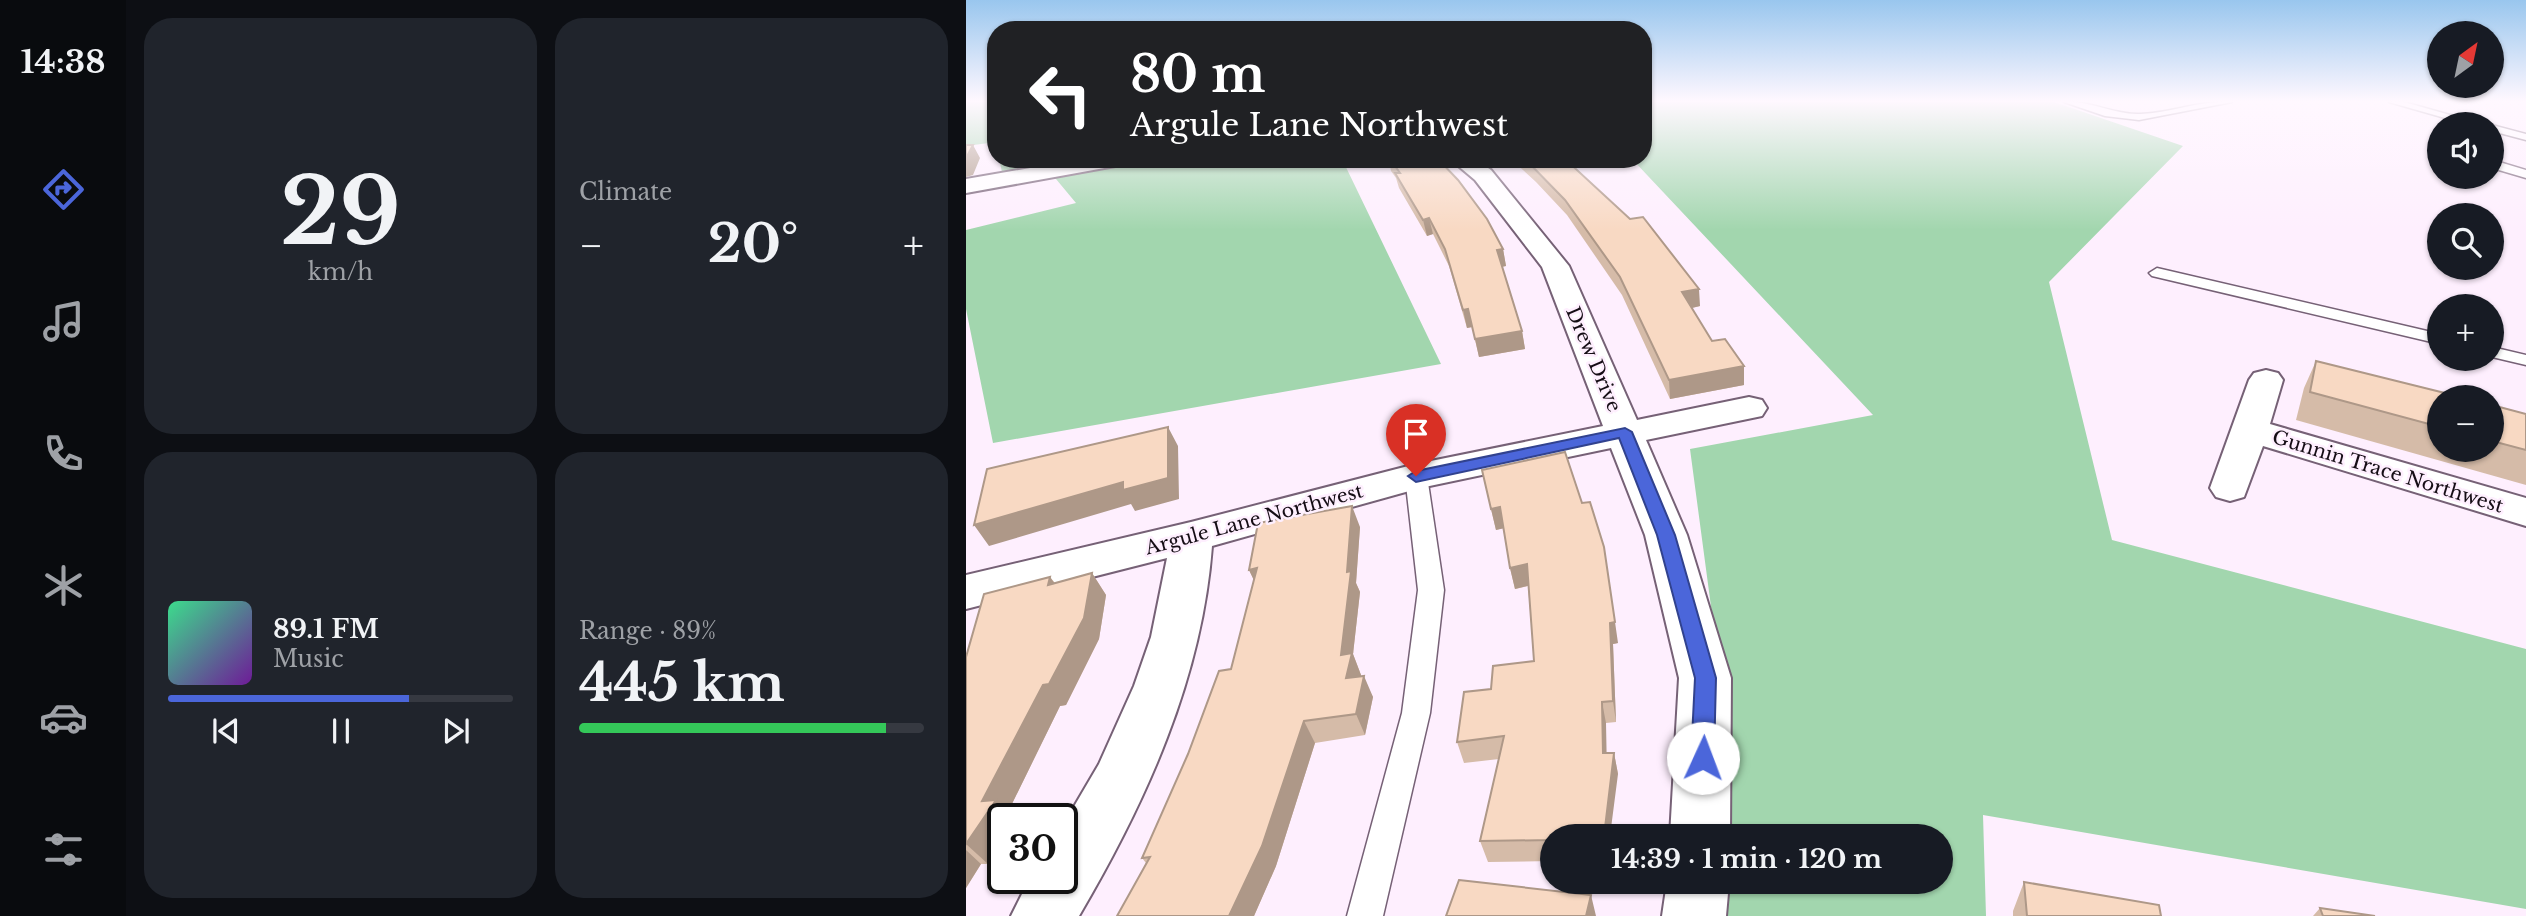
<!DOCTYPE html>
<html lang="en">
<head>
<meta charset="utf-8">
<style>
  body { margin:0; font-family:"Libre Baskerville",serif; background:#20242c; color:#f1f3f6; height:100vh; display:flex; flex-direction:column; font-size:26px; white-space:nowrap }
  * { box-sizing:border-box; margin:0 }
  p { font-size:23px; color:#9ea1a6 }
  .icon { flex:none; width:38px; height:38px; fill:none; stroke:currentColor; stroke-width:2; stroke-linecap:round; stroke-linejoin:round }
  .map { position:relative; flex:1; overflow:hidden }
  .drawer { display:flex; flex-direction:column; gap:18px; padding:18px; background:#0d0f14; width:840px }
  .drawer>* { flex:none }
  .banner { position:absolute; left:21px; top:21px; width:665px; height:147px; border-radius:28px; box-shadow:0 2px 5px #0004; background:#202124; color:#fff; overflow:hidden }
  .needle { width:46px; rotate:33deg }
  .buttons { position:absolute; left:1461px; top:21px; display:grid; gap:14px }
  .buttons a { display:grid; place-items:center; width:77px; height:77px; border-radius:50%; background:#171b24; box-shadow:0 2px 5px #0004; font-size:35px }
  .speed { position:absolute; left:21px; top:803px; display:flex; gap:14px; font-size:35px; font-weight:700; text-align:center }
  .speed>* { display:grid; place-content:center; width:91px; height:91px; border-radius:50%; background:#171b24; box-shadow:0 2px 5px #0004; line-height:1 }
  .speed .limit { border:4px solid #111; border-radius:10px; background:#fff; color:#111 }
  .pin { position:absolute; display:grid; place-items:center; width:60px; height:60px; color:#fff; margin:-72px -30px; border-radius:50% 50% 50% 0; rotate:-45deg; box-shadow:0 0 7px #0007 }
  .pin .icon { rotate:45deg }
  .me { position:absolute; width:77px; margin:-38px; rotate:2deg; stroke-linejoin:round; filter:drop-shadow(0 0 5px #0008) }
  .turn { display:flex; align-items:center; gap:24px; height:147px; padding:0 28px; font-size:32px }
  .turn .icon { width:91px; height:91px; stroke-width:2.5 }
  .turn b { display:block; font-size:49px; line-height:60px }
  .big { font-size:52px; font-weight:800; line-height:1.1 }
  .drawer .widget { flex:1; display:flex; flex-direction:column; justify-content:center; gap:10px; min-width:0; padding:0 24px; border-radius:28px; background:#20242c }
  .drawer .dial { align-items:center; gap:0 }
  .dial b { font-size:91px; line-height:1 }
  .song { display:flex; align-items:center; gap:21px }
  .cover { width:84px; height:84px; border-radius:10px; background:linear-gradient(135deg,hsl(150 70% 55%),hsl(280 70% 35%)) }
  .played { height:7px; border-radius:4px; background:linear-gradient(90deg,#4b66da 70%,#363941 70%) }
  .keys { display:flex; justify-content:space-around; direction:ltr }
  .heat { display:flex; justify-content:space-between; align-items:center; font-size:38px; direction:ltr }
  .charge { height:10px; border-radius:5px; background:linear-gradient(90deg,#34c759 89%,#363941 0) }
  .drawer .tiles { flex:1; display:grid; gap:18px; grid-template-columns:repeat(2,1fr) }
  .trip { position:absolute; left:574px; top:824px; width:413px; height:70px; border-radius:35px; background:#171b24; box-shadow:0 2px 5px #0004; font-weight:800; line-height:70px; text-align:center }
  main { display:flex; flex:1; min-height:0 }
  .dock { display:flex; flex-direction:column; width:126px; justify-content:space-around; align-items:center; background:#090b0e; color:#9ea1a6 }
  .dock .icon { width:49px; height:49px }
  .dock .selected { color:#4b66da }
  .dock b { font-size:32px; color:#f1f3f6 }
  .map>svg:first-child { display:block }
</style>
</head>
<body>
<main>
<nav class="dock">
<b>14:38</b>
<svg class="icon selected" aria-label="directions" viewBox="0 0 24 24"><path d="M12 3l9 9-9 9-9-9zM9 14v-3h6M13 9l2 2-2 2"/></svg>
<svg class="icon" aria-label="music" viewBox="0 0 24 24"><path d="M9 18V5l10-2v13"/><circle cx="6" cy="18" r="3"/><circle cx="16" cy="16" r="3"/></svg>
<svg class="icon" aria-label="phone" viewBox="0 0 24 24"><path d="M5 4h4l2 5-3 2q2 4 5 5l2-3 5 2v4C11 20 4 13 5 4z"/></svg>
<svg class="icon" aria-label="climate" viewBox="0 0 24 24"><path d="M12 3v18M4 7l16 10M4 17L20 7"/></svg>
<svg class="icon" aria-label="car" viewBox="0 0 24 24"><path d="M5 17H2v-5l4-1 3-4h7l3 4 3 1v5h-3M9 17h6M6 11h13"/><circle cx="7" cy="17" r="2"/><circle cx="17" cy="17" r="2"/></svg>
<svg class="icon" aria-label="filters" viewBox="0 0 24 24"><path d="M4 7h16M4 17h16"/><circle cx="9" cy="7" r="2"/><circle cx="15" cy="17" r="2"/></svg>
</nav>
<section class="drawer">
<div class="tiles">
<div class="widget dial"><b>29</b><p>km/h</p></div>
<div class="widget"><p>Climate</p>
<div class="heat"><a>−</a><b class="big">20°</b><a>+</a></div>
</div>
<div class="widget">
<div class="song"><i class="cover"></i><div><b>89.1 FM</b><p>Music</p></div></div>
<div class="played"></div>
<div class="keys"><svg class="icon" aria-label="previous" viewBox="0 0 24 24"><path d="M18 5L8 12l10 7zM5 5v14"/></svg><svg class="icon" aria-label="pause" viewBox="0 0 24 24"><path d="M8 5v14M16 5v14"/></svg><svg class="icon" aria-label="next" viewBox="0 0 24 24"><path d="M6 5l10 7-10 7zM19 5v14"/></svg></div>
</div>
<div class="widget"><p>Range · 89%</p><b class="big">445 km</b><div class="charge"></div></div>
</div>
</section>
<div class="map">
<svg width="1560" height="916" viewBox="0 0 1560 916">
  <rect width="100%" height="100%" fill="#feeffe"/>
  <path fill="#a2d6ae" d="M0,102H30V142L0,146Z
    M677,102H1088L1217,146L1083,282L1146,540L1560,649V909L1017,815L1020,916H741L743,882H975V836H746L756,689L724,449L907,415L666,159H677Z
    M33,159H388L377,161L475,364L27,443L0,309V230L110,203L90,179L36,172Z"/>
  <g fill="none" stroke-linecap="round" stroke-linejoin="round">
    <defs>
      <path id="lane" d="M1098,102C1123,100 1148,115 1174,114C1205,113 1235,100 1266,102L1173,120L1139,116Z
        M1423,102H1438L1516,124H1500Z
        M1526,125L1560,134V140L1526,131Z
        M1530,161L1560,170V178L1526,168V162Z
        M1191,268L1474,334V344L1186,276L1183,273Z
        M1526,347L1560,355V365L1526,357Z
        M450,469L461,476L478,590L464,713L417,916H381L436,713L452,590L439,476Z"/>
      <path id="street" d="M116,159H166L155,165L0,193V179Z
        M484,159H509L525,170L603,266L671,420L783,397L796,400L801,408L796,416L680,440L721,535L765,678L764,836H704L713,678L679,535L645,448L454,488L246,546C236,679 180,802 113,916H45L64,878H96V827L133,764L168,686L185,637L201,558L0,609V575L225,522L450,464L637,426L576,267L509,180Z
        M1300,370L1312,373L1317,380L1304,424L1560,498V526L1297,446L1278,497L1264,501L1250,497L1244,488L1283,380L1288,373Z
        M701,882H763L760,916H696Z"/>
    </defs>
    <use href="#lane" stroke="#766176" stroke-width="3"/>
    <use href="#street" stroke="#766176" stroke-width="4"/>
    <use href="#lane" fill="#fff" fill-rule="evenodd"/>
    <use href="#street" fill="#fff" fill-rule="evenodd"/>
  </g>
  <path fill="#d5bba8" d="M423,159H472L537,249L540,266L536,267L556,331L559,349L513,357L506,327L501,328L483,266L467,234L461,236L433,188L430,178L425,171Z
    M545,159H604V164L734,306L726,308L746,341L778,366V385L704,399L656,295L601,215L570,182Z
    M1350,361L1474,397V450H1526V405L1560,414V485L1330,420L1338,388Z
    M525,509L652,643L647,644L650,722L640,723V753H648L652,774L586,836V861L522,862L514,841L533,759L498,763L491,742L525,689L568,661L562,586L549,589L544,568L537,528L530,530Z
    M394,527L390,583L394,592L387,654L395,675V676L407,697L399,735L349,743L310,866L288,916H151L180,863L176,858L265,669L288,580L283,570Z
    M126,573L140,595L133,639L100,705L94,706L42,812L49,819H37V842L22,864H15L0,888V657L84,577L89,583Z
    M1058,882L1195,916H1047V911Z
    M1354,908L1409,916H1347Z"/>
  <path fill="#ae9888" d="M7,145L14,158L7,175L0,177V158Z
    M463,218L467,234L461,236L457,220Z
    M537,249L540,266L534,267L531,250Z
    M733,289L734,306L717,310L716,292Z
    M502,309L506,327L501,328L497,310Z
    M556,331L559,349L513,357L509,339Z
    M778,366V385L704,399L703,380Z
    M202,427L212,446L213,499L169,511L165,504L23,546L8,525Z
    M386,506L394,527L390,583L394,592L387,654L395,675L390,700L380,678L375,655Z
    M534,507L539,528L530,530L525,509Z
    M561,564L565,585L549,589L544,568Z
    M291,568L293,591L283,570Z
    M126,573L140,595L133,639L100,705L94,706L42,812L49,819H37V842L22,864L0,844L16,801Z
    M84,577L99,598L82,585Z
    M649,622L652,643L647,644L650,722L647,701L644,623Z
    M398,676L407,697L399,735L390,714Z
    M636,702L640,723L641,774L637,753Z
    M338,721L349,743L310,866L288,916H263Z
    M648,753L652,774L644,836H638Z
    M0,850L15,864L0,888Z
    M625,895L630,916H620Z"/>
  <path fill="#f8d9c3" stroke="#ae9888" stroke-width="2" d="M0,145H7L0,158Z
    M424,159H472L492,180L521,219L537,249L531,250L556,331L509,339L502,309L497,310L479,249L463,218L457,220L429,173H434Z
    M559,159H599L664,219L677,217L733,289L716,292L746,341L759,339L778,366L703,380L654,277L599,200Z
    M1350,361L1495,397H1474V427L1344,392Z
    M1526,405L1560,414V450L1526,441Z
    M202,427V478L157,490V482L8,525L21,469Z
    M599,452L616,503L624,502L638,547L649,622L644,623L647,701L636,702L637,753H648L638,836H586V840L514,841L538,736L491,742L498,692L525,689L527,666L568,661L561,564L544,568L534,507L525,509L516,470Z
    M386,506L381,572L385,571L375,655L386,653L380,678L398,676L390,714L338,721L296,846L263,916H151L184,857L176,858L222,754L253,671L265,669L291,568L283,570L292,523Z
    M126,573L118,618L83,684L77,685L16,801L30,800L0,844V657L18,594L84,577L82,585Z
    M493,880L625,895L620,916H480Z
    M1058,882L1193,905L1195,916H1061Z
    M1354,908L1409,916H1357Z"/>
  <linearGradient id="sky" x2="0" y2="1"><stop stop-color="#99c6ee"/><stop offset="0.44" stop-color="#fff8ff"/><stop offset="1" stop-color="#fff8ff" stop-opacity="0"/></linearGradient>
  <rect width="1560" height="230" fill="url(#sky)"/>
  <path fill="#4b66da" stroke="#31428e" stroke-width="2" d="M659,428L666,432L709,535L750,678L748,758L745,765L737,768L728,765L725,758L729,678L691,535L653,438L450,482L442,476L450,471Z"/>
  <g text-anchor="middle" stroke-width="5" stroke-linejoin="round" paint-order="stroke">
    <g font-size="19" fill="#150d15" stroke="#feeffe">
      <text transform="translate(628 359) rotate(67)" y="7">Drew Drive</text>
      <text transform="translate(1422 471) rotate(17)" y="7">Gunnin Trace Northwest</text>
      <text transform="translate(288 519) rotate(-15)" y="7">Argule Lane Northwest</text>
    </g>
  </g>
</svg>
<div class="buttons">
<a><svg class="needle" viewBox="-14 -14 28 28"><path d="M0-13l5 13h-10z" fill="#e53935"/><path d="M0 13l5-13h-10z" fill="#9ea1a6"/></svg></a>
<a><svg class="icon" aria-label="sound" viewBox="0 0 24 24"><path d="M4 9h4l5-4v14l-5-4H4zM17 9q2 3 0 6"/></svg></a>
<a><svg class="icon" aria-label="search" viewBox="0 0 24 24"><circle cx="10" cy="10" r="6"/><path d="M15 15l6 6"/></svg></a>
<a>+</a>
<a>−</a>
</div>
<div class="speed"><div class="limit">30</div></div>
<div class="pin" style="left:450px;top:476px;background:#d93025"><svg class="icon" aria-label="arrive" viewBox="0 0 24 24"><path d="M6 21V4h12l-3 4 3 4H6"/></svg></div>
<svg class="me" style="left:737px;top:758px" viewBox="-20 -20 40 40"><circle r="19" fill="#fff"/><path d="M0-13L10 11 0 6-10 11z" fill="#4b66da"/></svg>
<div class="trip">14:39 · 1 min · 120 m</div>
<div class="banner">
<div class="turn"><svg class="icon" aria-label="left" viewBox="0 0 24 24"><path d="M17 20v-9H6M10 6l-5 5 5 5"/></svg><div><b>80 m</b>Argule Lane Northwest</div></div>
</div>
</div>
</main>
</body>
</html>
